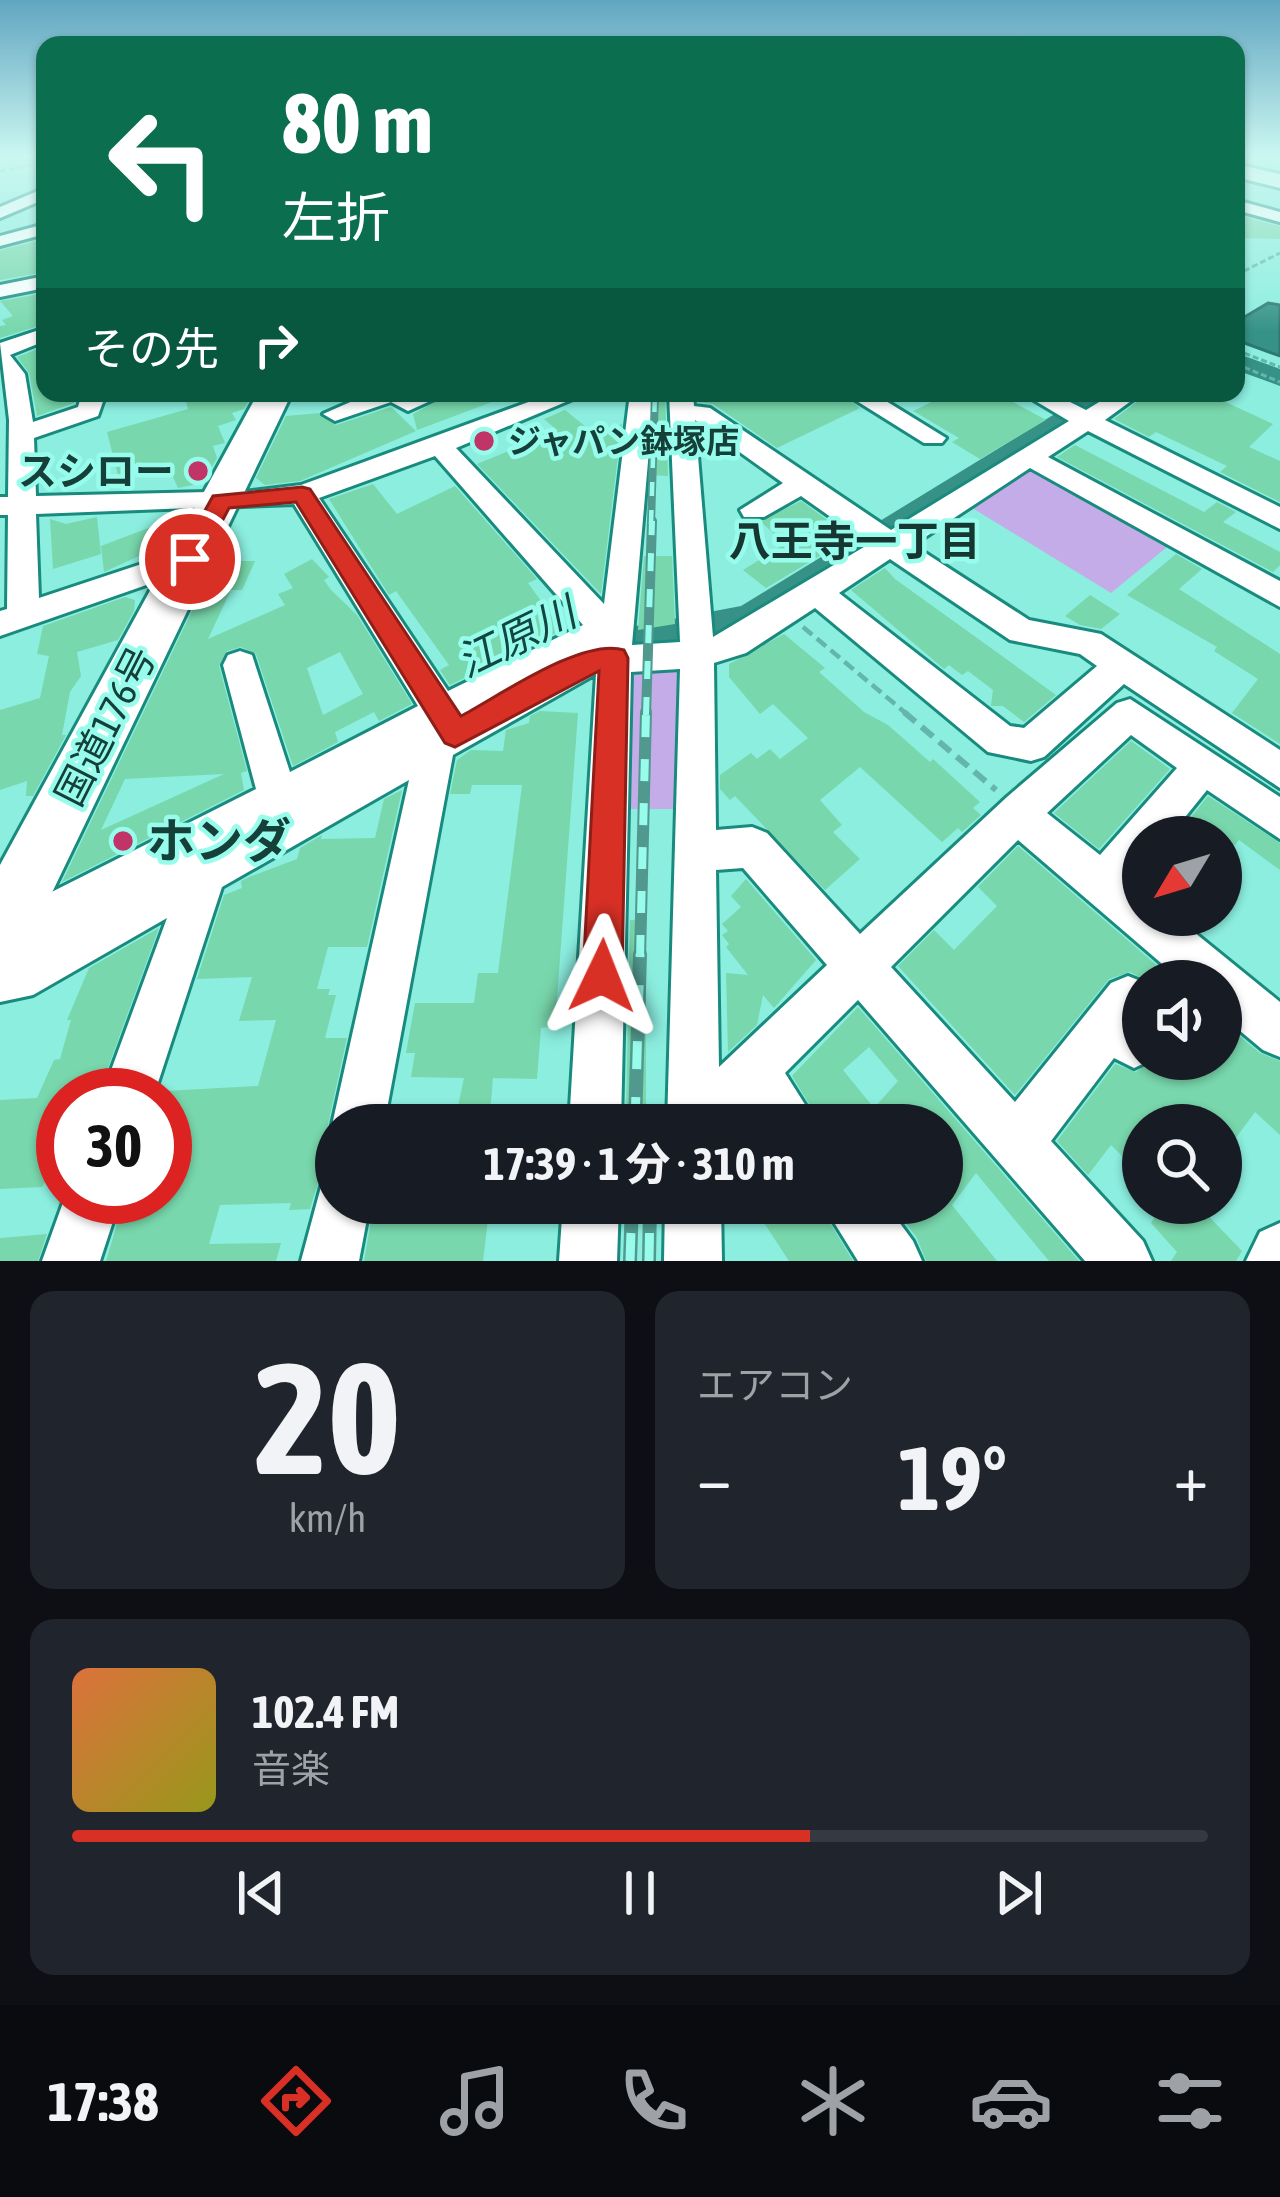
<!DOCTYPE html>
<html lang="ja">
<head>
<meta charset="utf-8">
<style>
  body { margin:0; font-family:"Asap Condensed","Noto Sans JP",sans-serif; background:#20242c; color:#f1f3f6; height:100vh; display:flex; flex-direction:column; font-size:45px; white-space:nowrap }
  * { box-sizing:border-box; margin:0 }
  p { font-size:39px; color:#9ea1a6 }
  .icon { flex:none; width:66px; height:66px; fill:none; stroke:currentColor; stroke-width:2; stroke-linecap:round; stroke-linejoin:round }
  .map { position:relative; height:1261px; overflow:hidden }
  .sheet { display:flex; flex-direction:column; gap:30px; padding:30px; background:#0d0f14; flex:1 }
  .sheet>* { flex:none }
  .banner { position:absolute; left:36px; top:36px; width:1209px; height:366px; border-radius:24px; box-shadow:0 3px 9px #0004; background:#0b6e4f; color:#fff; overflow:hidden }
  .needle { width:78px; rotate:232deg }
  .fabs { position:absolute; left:1122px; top:816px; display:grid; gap:24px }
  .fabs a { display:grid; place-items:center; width:120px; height:120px; border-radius:50%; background:#171b24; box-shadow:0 3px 9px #0004; font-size:60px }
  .speed { position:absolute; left:36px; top:1068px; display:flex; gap:24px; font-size:60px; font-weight:700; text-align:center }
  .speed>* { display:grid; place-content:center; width:156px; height:156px; border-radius:50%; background:#171b24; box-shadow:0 3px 9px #0004; line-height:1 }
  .speed .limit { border:18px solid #d22; background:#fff; color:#111 }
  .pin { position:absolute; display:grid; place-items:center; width:102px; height:102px; color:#fff; margin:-51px; border:6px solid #fff; border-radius:50%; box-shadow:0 3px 12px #0007 }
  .me { position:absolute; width:132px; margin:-66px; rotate:2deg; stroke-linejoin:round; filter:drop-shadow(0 0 9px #0008) }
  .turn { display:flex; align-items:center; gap:42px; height:252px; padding:0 48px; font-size:54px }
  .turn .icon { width:156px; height:156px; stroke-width:2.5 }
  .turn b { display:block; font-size:84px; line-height:102px }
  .then { display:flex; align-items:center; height:114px; padding:0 48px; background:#0003; gap:24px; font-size:45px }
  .big { font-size:90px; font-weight:700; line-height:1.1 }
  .sheet .card { flex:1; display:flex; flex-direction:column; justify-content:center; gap:18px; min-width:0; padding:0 42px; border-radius:24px; background:#20242c }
  .sheet .dial { align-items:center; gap:0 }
  .dial b { font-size:156px; line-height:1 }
  .song { display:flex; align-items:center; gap:36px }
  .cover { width:144px; height:144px; border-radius:18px; background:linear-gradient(135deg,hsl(20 70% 55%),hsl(60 70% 35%)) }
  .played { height:12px; border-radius:6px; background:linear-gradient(90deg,#d93025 65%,#363941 65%) }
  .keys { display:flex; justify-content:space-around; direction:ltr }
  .heat { display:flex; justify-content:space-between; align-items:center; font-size:66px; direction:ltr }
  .sheet .tiles { flex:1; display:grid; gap:30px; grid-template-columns:1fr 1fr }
  .card:last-child { grid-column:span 2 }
  .trip { position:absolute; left:315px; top:1104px; width:648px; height:120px; border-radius:60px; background:#171b24; box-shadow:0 3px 9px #0004; font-weight:700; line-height:120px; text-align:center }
  .tabs { display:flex; height:192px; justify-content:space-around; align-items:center; background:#090b0e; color:#9ea1a6 }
  .tabs .icon { width:84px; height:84px }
  .tabs .on { color:#d93025 }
  .tabs b { font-size:54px; color:#f1f3f6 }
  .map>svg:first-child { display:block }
</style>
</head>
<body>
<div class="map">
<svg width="1280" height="1261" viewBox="0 0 1280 1261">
  <rect width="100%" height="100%" fill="#8beedf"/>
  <path fill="#c4ace9" d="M1031,465L1172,543L1111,593L969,506Z
    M697,654L696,809H608L614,658Z"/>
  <path fill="#369286" stroke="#2c796f" stroke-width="3" d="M1268,303L1280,305V356L1236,340V322Z"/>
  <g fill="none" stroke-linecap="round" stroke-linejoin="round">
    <path fill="#369286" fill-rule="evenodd" d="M1236,353L1280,369V386L1236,370Z
      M1089,393H1123L765,629L583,668L569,663L563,652L569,641L583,636L741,606Z"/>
  </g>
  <path fill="#78d7ac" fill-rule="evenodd" d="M1236,215L1280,226V239L1236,238Z
    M45,239V272L0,280V250Z
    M45,293V324L0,338V326L6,325L2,320L13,316L0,301Z
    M45,346V393H77L74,403L37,416L29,373L17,357Z
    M184,393H253L244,409L232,413L236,420L218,426L225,443L213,446L217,458L203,483L178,488L167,464L119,479L107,432L188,409Z
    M452,393H507L508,396L417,430L413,414Z
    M658,393H665L668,476L651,475Z
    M712,393H840L860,408L777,448L713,404L698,402Z
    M950,393H997L1046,420L980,459L952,442L959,438L913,411Z
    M1149,393H1206L1273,424L1249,447L1280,461V502L1220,472L1227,466L1156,432L1149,437L1114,419Z
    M391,407L416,431L300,481L265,485L256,478L286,416L319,413L336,425Z
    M565,410L596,435L622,424L601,594L477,464L558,431L544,419Z
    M1075,445L1204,512L1217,502L1236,512L1223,522L1280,552V565L1273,572L1057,457Z
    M373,484L397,514L455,486L537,579L528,583L562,630L450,685L440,670L449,665L396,591L389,595L329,499Z
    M801,501L851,537L766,588L743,570L785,544L760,521Z
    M180,516L183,521L172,541L104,572L101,546Z
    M97,517L101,554L53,569L50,519L66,524Z
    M1176,554L1202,569L1179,589L1280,654V744L1232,713L1258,679L1214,651L1217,647L1127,595Z
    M644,556H672L675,624L638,630Z
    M312,559L329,577L324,580L331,590L357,615L412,704L379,721L374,712L335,732L338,742L293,766L256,654L241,647L227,651L219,666L247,771L241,773L244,790L62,882L216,561H255L242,590H231L208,639L285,605L278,594L293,588L284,574ZM340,652L363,694L323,715L307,668ZM224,774L101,830L125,779Z
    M885,568L895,579L1056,695L1024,722L1003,706H991L993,690L968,671L962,675L949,665L944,669L851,590Z
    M1090,595L1120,614L1101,629L1080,625L1065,616Z
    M125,597L135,600L134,611L118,640L77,652L81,676L70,692L62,735H66L33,796H26L27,781L0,790V710L40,698L49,656L37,654L43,626Z
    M784,634L825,668L819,672L864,712L888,725L930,762L933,759L980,802L973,808L981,815L962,832L958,828L942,842L860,767L820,800L842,825L833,832L860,859L825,890L735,796L730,800L720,789V775L751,753L757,759L770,749L780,759L808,738L773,704L760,714L729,677V664Z
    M540,711L578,713L555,1026L541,1028L537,1079L493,1078L489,1125H454L464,1078L411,1077L415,1053H406L415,1003H474L478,973H498L522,785H472L470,794H450L457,760L471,750L503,751L506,730L529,723L530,716Z
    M1131,741L1170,769L1099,849L1054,813Z
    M402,790L367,947H328L317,989H330L328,995H336L325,1038H347L328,1124L336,1139L334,1151L329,1176L318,1182L310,1209L289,1210L291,1203L220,1205L209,1244L281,1243L276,1261H106L125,1197H165V1091L258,1086L276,1020L239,1021L252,977L197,979L224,895L242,888L241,881L249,877L297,859L300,848L322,835L321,839L375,838L384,799Z
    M1208,796L1280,843V870L1239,840L1221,862V837H1175Z
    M1018,846L1175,981H1147L1130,972L1109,979L1015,1095L898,966L934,930L954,950L997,906L978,887Z
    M746,879L816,960L774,1008L763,995L757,1025L728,1052L726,973L748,975L726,947L729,944L722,935L728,931L722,924L741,907L731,896Z
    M630,920L646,921V1112H626Z
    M159,928L98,1095H63V1179L46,1180L42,1187L0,1189V1100L37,1098L54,1060L60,1059L71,1020H67L89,968Z
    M858,1007L1079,1261H1049L976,1173L952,1205L997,1261H926L917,1238L891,1203H942V1125H822L792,1076ZM869,1047L898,1081L874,1108L843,1070Z
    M1221,1021L1260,1053L1280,1061V1135L1255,1112L1221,1158V1125H1143V1177L1111,1145L1088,1175L1057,1141L1115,1064L1136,1072L1155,1059H1221Z
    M374,1203H490L483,1261H364Z
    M751,1203H818L853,1261H789Z
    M1163,1203H1196L1242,1251L1236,1261H1171L1177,1252L1151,1223Z
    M47,1234L38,1261H0V1238Z"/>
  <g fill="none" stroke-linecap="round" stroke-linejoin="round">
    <defs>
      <path id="minor" d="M45,188V199L0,218V207Z
        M1236,200L1280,212V222L1236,210Z
        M45,224V234L0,246V236Z
        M45,276V288L0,297V285Z
        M45,328V341L10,355L25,374L33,422L78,407L82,393H106L98,416L34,438L36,496L252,491L301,485L553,393H587L456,448L604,604L630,393H654L632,645L680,642L669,393H693L694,406L710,408L891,530L1069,421L1022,393H1052L1086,410L1114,393H1142L1105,420L1280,507V529L1088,431L1048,457L1280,581V607L1030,468L913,545L1029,620L1101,634L1280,750V788L1124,684L1044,757L1031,761L988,752L815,608L746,653L714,663L716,830L752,827L767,833L860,934L1007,797L1117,703L1130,699L1280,797V839L1207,790L1169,837H1143V868L1132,882L1143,890V915H1173L1280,1002V1057L1263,1050L1221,1015V981H1182L1018,840L891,967L1015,1102L1111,983L1128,976L1143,982V1059L1151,1060L1134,1068L1114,1058L1051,1141L1143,1241L1152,1261H1085L858,1000L785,1073L818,1125H760L748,1109L732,1125H667L680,669L631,672L621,1125H569L596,674L453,755L384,1125H336V1135L332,1125L409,780L222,887L154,1095H102L167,918L33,995L0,1002V918L256,789L223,665L228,655L240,651L252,655L290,772L418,706L294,504L36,514L39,598L190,548L205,559L201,566L0,636V611L7,609L8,515H0V497H8L9,420L0,343ZM695,420L783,483L740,510L744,517H764L801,496L869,544L713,637ZM435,456L583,625L448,691L319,498ZM890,559L1010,640L1080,654L1097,666L1024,728L1010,726L839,593ZM1131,735L1177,768L1100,855L1047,813ZM743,868L827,965L719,1067L716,870Z
        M371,393H448L408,411L391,402L335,421L323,414Z
        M844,393H873L946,438L942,443H924Z
        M336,1178V1203H370L359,1261H301L322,1183Z
        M65,1197H121L100,1261H42Z
        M563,1203H619L617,1261H559Z
        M665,1203H721L722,1261H664Z
        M822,1203H885L913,1241L922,1261H858Z
        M1280,1223V1261H1246L1260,1232Z"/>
      <path id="highway" d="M1236,164L1280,174V188L1236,177Z
        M258,393H292L23,953L0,963V865Z"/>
    </defs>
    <use href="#minor" stroke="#198b7e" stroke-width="6"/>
    <use href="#highway" stroke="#198b7e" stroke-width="6"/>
    <path stroke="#65b6aa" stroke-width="3" stroke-dasharray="6 3" stroke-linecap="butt" d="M0,171L37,164
      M1236,275L1280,253
      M1236,350L1280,367
      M1236,364L1280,382"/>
    <path stroke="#65b6aa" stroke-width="4.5" stroke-dasharray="12 6" stroke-linecap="butt" d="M803,627L908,715"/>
    <path stroke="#65b6aa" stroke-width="6" stroke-dasharray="15 8" stroke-linecap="butt" d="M904,712L996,790"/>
    <use href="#minor" fill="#fff" fill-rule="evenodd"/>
    <use href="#highway" fill="#fff" fill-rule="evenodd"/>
    <defs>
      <path id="rail-far3" d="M651,524L655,393"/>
      <path id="rail-far2" d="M646,715L652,521"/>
      <path id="rail-far1" d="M640,957L646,712"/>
      <path id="rail" d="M635,1125L640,954
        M630,1261L632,1203
        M649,1261L650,1203"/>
    </defs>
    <use href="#rail-far3" stroke="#51998e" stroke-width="8"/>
    <use href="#rail-far2" stroke="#51998e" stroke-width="10"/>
    <use href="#rail-far1" stroke="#51998e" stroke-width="12"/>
    <use href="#rail" stroke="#51998e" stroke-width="14"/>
    <use href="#rail-far3" stroke="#98fcec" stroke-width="4.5" stroke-dasharray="14" stroke-linecap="butt"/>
    <use href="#rail-far2" stroke="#98fcec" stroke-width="6" stroke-dasharray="18" stroke-linecap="butt"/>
    <use href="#rail-far1" stroke="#98fcec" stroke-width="8" stroke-dasharray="22" stroke-linecap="butt"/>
    <use href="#rail" stroke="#98fcec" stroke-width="9" stroke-dasharray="28" stroke-linecap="butt"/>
  </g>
  <linearGradient id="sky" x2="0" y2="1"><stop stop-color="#61a6c1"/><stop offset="0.47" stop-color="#cbf7f1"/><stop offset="1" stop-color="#cbf7f1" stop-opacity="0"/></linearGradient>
  <rect width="1280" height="332" fill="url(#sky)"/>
  <path fill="#d93025" stroke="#8d1f18" stroke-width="3" d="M302,487L310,489L461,716C499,696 583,637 624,650L628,658L622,976L616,990L602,995L589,990L583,976L599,671L455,747L445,743L296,502L229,508L199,565H182L178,559L213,496Z"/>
  <g fill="#c13468" stroke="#98fcec" stroke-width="4.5">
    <circle cx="484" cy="441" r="12"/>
    <circle cx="198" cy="471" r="12"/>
    <circle cx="123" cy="841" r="12"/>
  </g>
  <g text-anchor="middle" stroke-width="9" stroke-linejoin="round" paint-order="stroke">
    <g font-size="33" font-weight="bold" fill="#15403a" stroke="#98fcec" text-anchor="start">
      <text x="508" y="453">ジャパン鉢塚店</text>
    </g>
    <g font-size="39" font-weight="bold" fill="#15403a" stroke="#98fcec" text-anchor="end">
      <text x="174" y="485">スシロー</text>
    </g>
    <g font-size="39" fill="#15403a" stroke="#98fcec">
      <text transform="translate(105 726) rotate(-63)" y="14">国道176号</text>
    </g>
    <g font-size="42" font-weight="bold" fill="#163631" stroke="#98fcec">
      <text x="855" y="556">八王寺一丁目</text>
    </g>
    <g font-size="42" font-style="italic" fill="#114740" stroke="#98fcec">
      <text transform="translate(516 637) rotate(-26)" y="15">江原川</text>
    </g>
    <g font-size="48" font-weight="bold" fill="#15403a" stroke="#98fcec" text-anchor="start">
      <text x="147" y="858">ホンダ</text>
    </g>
  </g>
</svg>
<div class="fabs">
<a><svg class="needle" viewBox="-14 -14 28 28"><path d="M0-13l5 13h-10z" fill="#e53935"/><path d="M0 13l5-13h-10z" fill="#9ea1a6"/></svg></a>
<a><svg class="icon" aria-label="sound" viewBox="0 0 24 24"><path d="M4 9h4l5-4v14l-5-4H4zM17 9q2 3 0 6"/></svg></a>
<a><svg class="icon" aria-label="search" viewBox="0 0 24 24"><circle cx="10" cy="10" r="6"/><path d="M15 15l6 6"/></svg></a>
</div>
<div class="speed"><div class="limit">30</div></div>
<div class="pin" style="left:190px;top:559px;background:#d93025"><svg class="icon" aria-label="arrive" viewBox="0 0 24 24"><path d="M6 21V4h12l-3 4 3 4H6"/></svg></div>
<svg class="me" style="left:602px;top:976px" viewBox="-20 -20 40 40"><path d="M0-17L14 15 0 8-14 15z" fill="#d93025" stroke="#fff" stroke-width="4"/></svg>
<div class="trip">17:39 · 1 分 · 310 m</div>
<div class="banner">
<div class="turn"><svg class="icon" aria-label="left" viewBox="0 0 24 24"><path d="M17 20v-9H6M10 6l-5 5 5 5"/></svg><div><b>80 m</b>左折</div></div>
<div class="then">その先<svg class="icon" aria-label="right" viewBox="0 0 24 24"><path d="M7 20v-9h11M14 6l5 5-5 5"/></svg></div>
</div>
</div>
<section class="sheet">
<div class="tiles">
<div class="card dial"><b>20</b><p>km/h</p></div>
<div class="card"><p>エアコン</p>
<div class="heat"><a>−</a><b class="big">19°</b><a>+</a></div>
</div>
<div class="card">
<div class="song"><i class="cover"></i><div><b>102.4 FM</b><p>音楽</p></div></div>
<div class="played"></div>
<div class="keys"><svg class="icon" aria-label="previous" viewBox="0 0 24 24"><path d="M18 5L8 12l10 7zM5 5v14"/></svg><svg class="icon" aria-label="pause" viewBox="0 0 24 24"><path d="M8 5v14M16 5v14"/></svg><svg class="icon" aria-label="next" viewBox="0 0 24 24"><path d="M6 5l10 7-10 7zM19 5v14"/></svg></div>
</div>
</div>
</section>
<nav class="tabs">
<b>17:38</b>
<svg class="icon on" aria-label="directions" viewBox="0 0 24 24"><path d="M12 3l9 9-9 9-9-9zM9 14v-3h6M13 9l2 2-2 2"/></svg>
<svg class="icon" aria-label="music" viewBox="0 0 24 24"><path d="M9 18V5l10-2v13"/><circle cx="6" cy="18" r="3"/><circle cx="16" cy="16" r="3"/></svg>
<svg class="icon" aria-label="phone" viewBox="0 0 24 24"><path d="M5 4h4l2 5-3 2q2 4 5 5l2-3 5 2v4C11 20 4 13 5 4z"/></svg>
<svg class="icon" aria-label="climate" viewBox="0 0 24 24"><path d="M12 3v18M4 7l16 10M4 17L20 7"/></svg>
<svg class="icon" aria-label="car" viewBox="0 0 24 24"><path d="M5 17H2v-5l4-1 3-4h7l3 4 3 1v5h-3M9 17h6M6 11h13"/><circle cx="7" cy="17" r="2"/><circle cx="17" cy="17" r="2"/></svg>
<svg class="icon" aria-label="filters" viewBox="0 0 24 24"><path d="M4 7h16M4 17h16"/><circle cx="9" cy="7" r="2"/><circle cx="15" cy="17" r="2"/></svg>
</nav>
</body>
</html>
